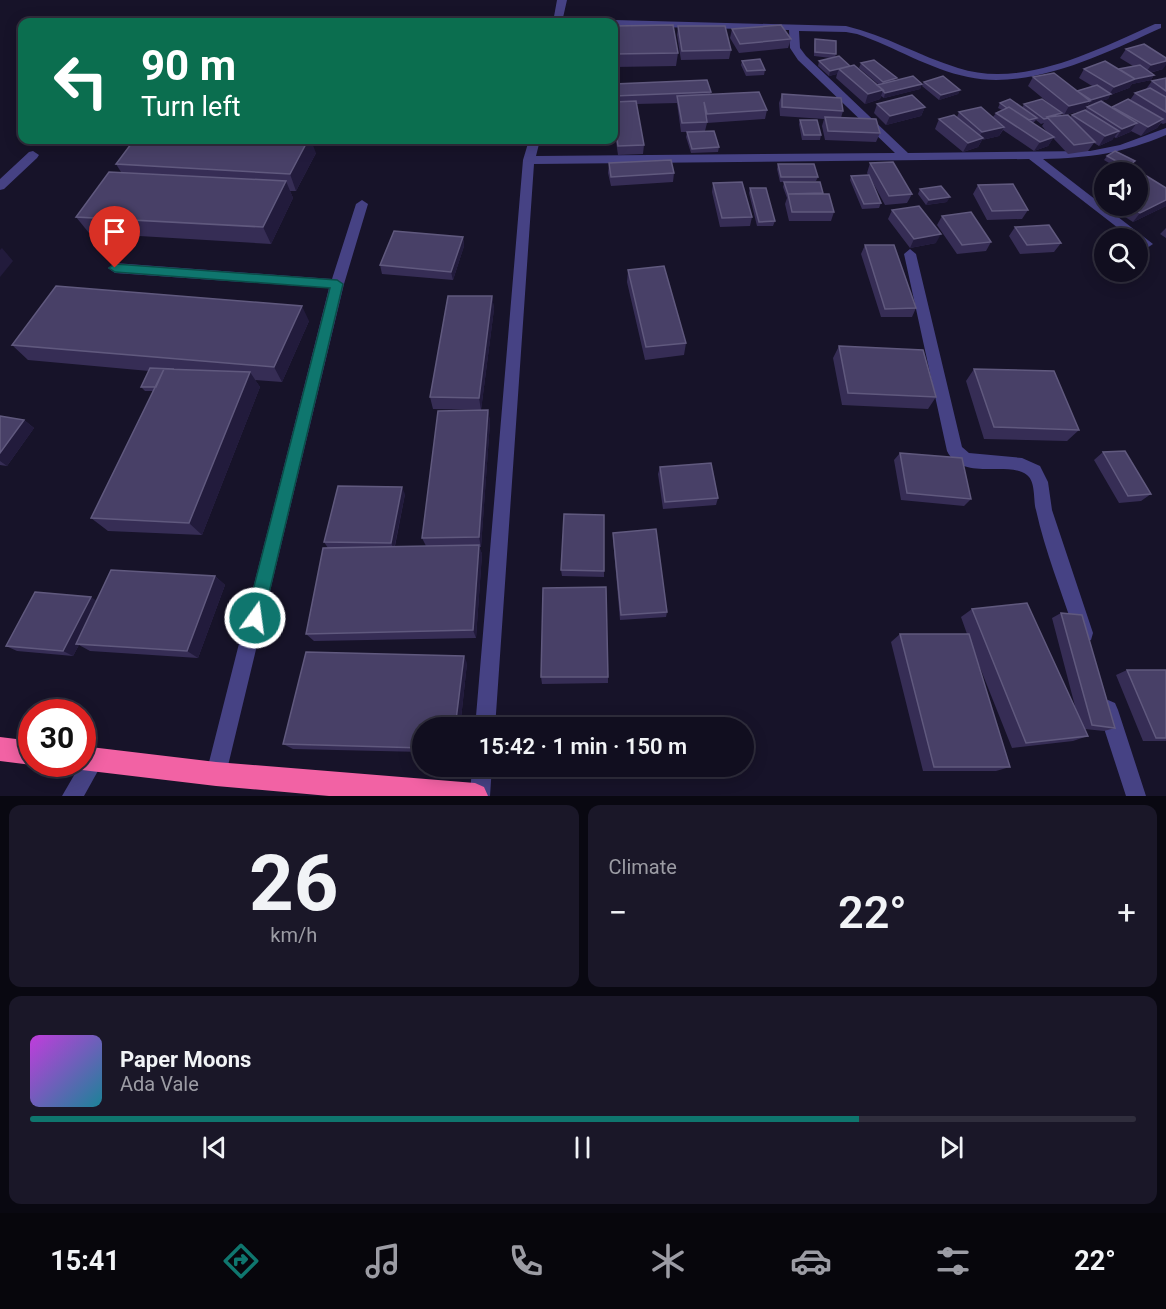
<!DOCTYPE html>
<html lang="en">
<head>
<meta charset="utf-8">
<style>
  body { margin:0; font-family:Roboto,sans-serif; background:#1a1728; color:#f1f3f6; height:100vh; display:flex; flex-direction:column; font-size:22px; white-space:nowrap }
  * { box-sizing:border-box; margin:0 }
  p { font-size:20px; color:#9c9ca4 }
  .icon { flex:none; width:33px; height:33px; fill:none; stroke:currentColor; stroke-width:2; stroke-linecap:round; stroke-linejoin:round }
  .map { position:relative; height:796px; overflow:hidden }
  .sheet { display:flex; flex-direction:column; gap:9px; padding:9px; background:#090811; flex:1 }
  .sheet>* { flex:none }
  .top-card { position:absolute; left:18px; top:18px; width:600px; height:126px; border-radius:12px; box-shadow:0 3px 15px #0003,0 0 0 2px #302e3d; background:#0b6e4f; color:#fff; overflow:hidden }
  .tools { position:absolute; left:1094px; top:162px; display:grid; gap:12px }
  .tools a { display:grid; place-items:center; width:54px; height:54px; border-radius:50%; background:#110e1f; box-shadow:0 3px 15px #0003,0 0 0 2px #302e3d; font-size:30px }
  .speed { position:absolute; left:18px; top:699px; display:flex; gap:12px; font-size:30px; font-weight:700; text-align:center }
  .speed>* { display:grid; place-content:center; width:78px; height:78px; border-radius:50%; background:#110e1f; box-shadow:0 3px 15px #0003,0 0 0 2px #302e3d; line-height:1 }
  .speed .limit { border:9px solid #d22; background:#fff; color:#111 }
  .pin { position:absolute; display:grid; place-items:center; width:51px; height:51px; color:#fff; margin:-62px -26px; border-radius:50% 50% 50% 0; rotate:-45deg; box-shadow:0 0 6px #0007 }
  .pin .icon { rotate:45deg }
  .me { position:absolute; width:66px; margin:-33px; rotate:14deg; stroke-linejoin:round; filter:drop-shadow(0 0 4px #0008) }
  .turn { display:flex; align-items:center; gap:21px; height:126px; padding:0 24px; font-size:27px }
  .turn .icon { width:78px; height:78px; stroke-width:2.5 }
  .turn b { display:block; font-size:42px; line-height:51px }
  .big { font-size:45px; font-weight:600; line-height:1.1 }
  .sheet .tile { flex:1; display:flex; flex-direction:column; justify-content:center; gap:9px; min-width:0; padding:0 21px; border-radius:12px; background:#1a1728 }
  .sheet .dial { align-items:center; gap:0 }
  .dial b { font-size:78px; line-height:1 }
  .song { display:flex; align-items:center; gap:18px }
  .cover { width:72px; height:72px; border-radius:9px; background:linear-gradient(135deg,hsl(290 70% 55%),hsl(190 70% 35%)) }
  .played { height:6px; border-radius:3px; background:linear-gradient(90deg,#0f766e 75%,#302e3d 75%) }
  .keys { display:flex; justify-content:space-around; direction:ltr }
  .heat { display:flex; justify-content:space-between; align-items:center; font-size:33px; direction:ltr }
  .sheet .tiles { flex:1; display:grid; gap:9px; grid-template-columns:1fr 1fr }
  .tile:last-child { grid-column:span 2 }
  .trip { position:absolute; left:412px; top:717px; width:342px; height:60px; border-radius:30px; background:#110e1f; box-shadow:0 3px 15px #0003,0 0 0 2px #302e3d; font-weight:600; line-height:60px; text-align:center }
  .tab-bar { display:flex; height:96px; justify-content:space-around; align-items:center; background:#07060c; color:#9c9ca4 }
  .tab-bar .icon { width:42px; height:42px }
  .tab-bar .selected { color:#0f766e }
  .tab-bar b { font-size:27px; color:#f1f3f6 }
  .map>svg:first-child { display:block }
</style>
</head>
<body>
<div class="map">
<svg width="1166" height="796" viewBox="0 0 1166 796">
  <rect width="100%" height="100%" fill="#171329"/>
  <g fill="none" stroke-linecap="round" stroke-linejoin="round">
    <path fill="#464284" fill-rule="evenodd" d="M557,0H567L562,22H553Z
      M614,20L846,26C885,35 919,56 958,68C1023,89 1096,50 1155,24H1161V28C1106,53 1030,91 968,77C929,69 895,47 857,34L846,32L799,31L800,48L806,56L908,153L1090,151L1120,145L1166,128V135C1123,153 1090,158 1043,159L1153,244L1147,248L1137,243V238H1131L1029,159L534,164L495,728H475L523,160L529,140H540L536,156L895,153L798,60L790,48L789,30L614,26V22H610Z
      M33,151L39,155L37,158L4,189L0,190V179L29,152Z
      M362,200L368,204L344,284L226,774L223,781L216,784L209,781L206,774L329,288L115,273L108,268L115,263L332,279L356,204Z
      M910,249L916,254L962,447L969,453L1022,458L1040,466L1048,482L1052,510L1093,633L1091,640L1084,642L1077,640L1075,633C1062,593 1045,551 1036,510C1033,500 1036,482 1027,475C1007,460 962,482 947,451L904,254Z
      M1108,700L1115,703L1118,710L1146,796H1126L1098,710L1101,703Z
      M94,750L101,753L104,760L84,796H62L87,753Z
      M472,766H492L490,796H470Z"/>
    <path fill="#f262a4" fill-rule="evenodd" d="M0,737L32,741V764H36L32,765L0,761Z
      M82,746L216,762L475,783L484,787L488,796H329L216,786L82,770L73,767L72,764H82Z"/>
  </g>
  <path fill="#362d55" fill-rule="evenodd" d="M614,26L678,53L676,66L614,67Z
    M678,26L731,50L729,59L681,60L677,35Z
    M732,29L791,39L788,48L739,53L730,38Z
    M815,39L836,54L835,57L877,85L878,84L859,68L861,63L896,80L922,84L920,89L884,98L881,96L880,99L865,104L836,78L837,74L829,76L818,66L819,61L831,58L814,56V44Z
    M1126,49L1163,69L1150,73L1154,75L1151,80L1132,84L1129,88L1110,95L1108,99L1087,105L1084,110L1064,115L1062,114L1061,115L1070,117L1072,115L1085,110L1087,107L1112,108L1130,100L1135,93L1146,89L1152,81L1166,78V123L1163,124L1161,123L1157,128L1141,136L1131,131L1130,132L1116,138L1114,137L1112,140L1099,146L1094,143L1088,151L1068,154L1053,138L1048,146L1034,151L1003,130L999,136L982,140L978,147L963,152L935,129L939,119L957,117L959,112L993,117L996,113L1002,110L998,108L1000,103L1022,108L1024,104L1057,110L1028,86L1033,77L1077,91L1092,86L1079,78L1084,69L1119,70L1133,66L1120,58ZM1036,120L1041,124L1044,123L1042,126L1047,132L1033,123Z
    M742,61L765,70L764,75L746,76L741,65Z
    M924,82L960,90L958,94L939,100L922,86Z
    M614,84L711,92L710,95L767,110L765,119L707,123L705,131L719,147L718,152L691,153L686,137L687,132H700H681L677,103L636,104L644,145L643,154L618,155L614,128Z
    M782,94L843,111L841,118L880,133L876,142L825,140L822,126L824,119L780,116L779,103Z
    M877,104L925,107L921,116L886,125L874,113Z
    M800,120L821,135L820,140H802L799,124Z
    M316,153L296,191H290L293,198L271,244L89,233L76,217L121,172L116,164Z
    M1107,156L1135,161L1131,166L1123,171L1104,160Z
    M609,163L674,173L673,182L611,186L608,173Z
    M870,163L912,194L907,203L885,205L872,181L881,203L879,208L862,209L850,180L851,176L868,175L867,173Z
    M778,164L818,177L816,181L780,182L777,169Z
    M784,182L823,193V194L834,212L831,221H789L785,204L787,198L783,187Z
    M713,183L752,217L750,226L720,227L712,192Z
    M978,185L1028,210L1022,219L987,220L973,194Z
    M750,188L775,221L773,226H757L749,193Z
    M1104,188V203L1097,198Z
    M1166,188V206L1133,222L1108,206H1137Z
    M920,189L947,202L926,205L918,194Z
    M892,210L936,243L910,248L888,219Z
    M942,216L991,242L986,251L957,254L937,225Z
    M1015,227L1061,243L1054,252L1020,254L1009,236Z
    M1166,228V238L1160,234Z
    M463,237L464,246L453,280L382,274L380,265Z
    M865,245L916,308L912,317H881L861,254Z
    M628,270L686,343L684,355L645,360L627,282Z
    M492,296L494,309L481,410L433,409L430,397Z
    M309,321L282,382L255,380L260,387L202,535L108,531L91,518L154,391H145L141,387L149,371L28,360L12,345Z
    M839,346L936,397L928,409L842,405L833,358Z
    M974,369L1079,430L1067,441L984,439L966,381Z
    M488,410L490,422L481,547H479L482,554L476,638L314,641L306,634L328,548L324,542L405,494L395,546H426L422,538Z
    M0,416L24,420L34,428L7,466L0,465Z
    M1103,452L1151,494L1141,501L1119,503L1094,460Z
    M900,453L971,499L964,506L901,500L894,460Z
    M660,467L718,498L716,505L663,509L658,474Z
    M613,533L667,612L666,617L620,620L613,539Z
    M561,570L604,571V577L562,576Z
    M215,576L225,585L198,658L90,651L79,645L73,656L17,651L6,646L96,600Z
    M972,609L1076,710L1052,618L1061,613L1115,728L1104,731L1085,729L1088,736L1073,741L1012,748L975,655L1010,767L996,771H923L891,642L900,634H967L961,617Z
    M467,663L460,728H423V752L293,749L283,744Z
    M1127,670H1166V741H1143L1116,675Z
    M541,677H608V683L542,684Z"/>
  <path fill="#221b3c" d="M1166,61V65L1163,69L1145,74L1151,65Z
    M839,69L837,74L829,76L830,71Z
    M1154,75L1151,80L1132,84L1129,88L1110,95L1108,99L1088,105L1091,100L1109,95L1114,87L1133,79Z
    M922,84L920,89L884,98L885,93Z
    M883,90L880,99L865,104L868,94Z
    M960,90L958,94L939,100L941,95Z
    M1090,101L1084,110L1064,115L1069,106Z
    M925,107L921,116L886,125L890,116Z
    M1163,119L1157,128L1141,136L1148,127Z
    M1137,123L1130,132L1116,138L1122,129Z
    M1004,127L999,136L982,140L978,147L963,152L968,143L978,139L982,132Z
    M1119,131L1112,140L1099,146L1105,136Z
    M1054,137L1048,146L1034,151L1040,142Z
    M308,140H311L316,153L296,191L290,174Z
    M1135,161L1131,166L1123,171L1127,167Z
    M286,181L293,198L271,244L263,227Z
    M950,197L947,202L926,205L929,200Z
    M1166,200V206L1133,222L1140,213Z
    M941,234L936,243L910,248L914,239Z
    M463,237L464,246L453,280L451,272Z
    M2,248L13,261L0,277V250Z
    M492,296L494,309L481,410L479,398Z
    M302,306L309,321L282,382L274,367Z
    M250,372L260,387L202,535L189,523Z
    M488,410L490,422L481,547L479,537Z
    M24,420L34,428L7,466L0,461V453Z
    M402,487L405,494L394,549L391,543Z
    M479,545L482,554L476,638L473,630Z
    M215,576L225,585L198,658L187,651Z
    M91,597L100,603L76,644L79,645L73,656L63,651Z
    M464,656L467,663L460,728H455Z"/>
  <path fill="#484067" stroke="#60597e" stroke-width="1.5" d="M673,25L678,53L614,54V26Z
    M781,25L791,39L740,44L732,29Z
    M678,26H725L731,50L682,51Z
    M815,39L836,41V54L815,52Z
    M1144,44L1166,58V61L1151,65L1126,49Z
    M839,56L850,66L830,71L819,61Z
    M760,59L765,70L747,71L742,61Z
    M874,60L897,78L883,82L861,63Z
    M1105,61L1135,79L1114,87L1084,69Z
    M854,65L883,90L868,94L839,69Z
    M1140,65L1154,75L1135,79L1119,69Z
    M1054,73L1090,101L1069,106L1033,77Z
    M913,76L922,84L885,93L882,90H883L877,85Z
    M943,76L960,90L941,95L924,82Z
    M1166,78V91L1152,81Z
    M707,80L711,92L614,96V84Z
    M1097,85L1111,94L1091,100L1077,91Z
    M1150,88L1166,97V112L1135,93Z
    M759,92L767,110L707,114L704,102L707,122L682,123L677,96Z
    M782,94L841,98L843,111L782,107Z
    M912,95L925,107L890,116L877,104Z
    M1010,99L1037,118L1029,120L1009,107L1007,108L1000,103Z
    M1042,99L1062,113L1047,117L1048,118L1044,119L1024,104Z
    M1128,99L1163,119L1148,127L1112,107Z
    M636,101L644,145L618,146L614,117V102Z
    M1101,101L1137,123L1122,129L1087,107Z
    M981,107L1004,127L982,132L959,112Z
    M1009,107L1054,137L1040,142L996,113Z
    M1085,110L1119,131L1105,136L1072,115Z
    M954,115L983,138L968,143L939,119Z
    M1068,115L1095,142L1074,145L1047,117Z
    M825,117L876,119L880,133L828,131Z
    M800,120H817L821,135H804Z
    M714,131L719,147L692,149L687,132Z
    M134,140H308L290,174L116,164Z
    M1115,151L1135,161L1127,167L1107,156Z
    M671,160L674,173L611,177L609,163Z
    M893,162L912,194L889,196L870,163Z
    M778,164H814L818,177H781Z
    M109,172L286,181L263,227L76,217Z
    M1140,172L1166,188V200L1140,213L1129,206H1137V173Z
    M869,175L881,203L864,204L851,176Z
    M742,182L752,217L722,218L713,183Z
    M784,182H820L823,193L788,194Z
    M1013,184L1028,210L992,211L978,185Z
    M941,186L950,197L929,200L920,189Z
    M750,188H766L775,221L759,222Z
    M788,194H829L834,212H792Z
    M919,206L941,234L914,239L892,210Z
    M971,212L991,242L962,245L942,216Z
    M1049,225L1061,243L1027,245L1015,227Z
    M394,231L463,237L451,272L380,265Z
    M865,245H894L916,308L885,309Z
    M664,266L686,343L646,347L628,270Z
    M56,286L302,306L274,367L12,345Z
    M448,296H492L479,398L430,397Z
    M839,346L923,350L936,397L848,393Z
    M150,368L174,369H164L156,387H141Z
    M164,369L250,372L189,523L91,518Z
    M974,369L1054,371L1079,430L994,427Z
    M488,410L479,537L422,538L438,411Z
    M0,416L24,420L0,453Z
    M1125,451L1151,494L1128,496L1103,452Z
    M900,453L962,458L971,499L907,493Z
    M711,463L718,498L665,502L660,467Z
    M338,486L402,487L391,543L324,542Z
    M564,514L604,515V571L561,570Z
    M656,529L667,612L621,615L613,533Z
    M479,545L473,630L306,634L323,548Z
    M111,570L215,576L187,651L76,644Z
    M606,587L608,677H541L543,588Z
    M35,592L91,597L63,651L6,646Z
    M1027,603L1088,736L1026,743L972,609Z
    M1061,613L1082,615L1115,728L1092,725Z
    M900,634H969L1010,767H934Z
    M306,652L464,656L455,728H423V748L283,744Z
    M1127,670H1166V738H1156Z"/>
  <path fill="#0f766e" stroke="#0a4d48" stroke-width="1.5" d="M115,264L337,280L343,284L263,618L260,624L255,627L249,624L246,618L330,288L115,272L109,268Z"/>
</svg>
<div class="tools">
<a><svg class="icon" aria-label="sound" viewBox="0 0 24 24"><path d="M4 9h4l5-4v14l-5-4H4zM17 9q2 3 0 6"/></svg></a>
<a><svg class="icon" aria-label="search" viewBox="0 0 24 24"><circle cx="10" cy="10" r="6"/><path d="M15 15l6 6"/></svg></a>
</div>
<div class="speed"><div class="limit">30</div></div>
<div class="pin" style="left:115px;top:268px;background:#d93025"><svg class="icon" aria-label="arrive" viewBox="0 0 24 24"><path d="M6 21V4h12l-3 4 3 4H6"/></svg></div>
<svg class="me" style="left:255px;top:618px" viewBox="-20 -20 40 40"><circle r="17" fill="#0f766e" stroke="#fff" stroke-width="3"/><path d="M0-11L8 9 0 5-8 9z" fill="#fff"/></svg>
<div class="trip">15:42 · 1 min · 150 m</div>
<div class="top-card">
<div class="turn"><svg class="icon" aria-label="left" viewBox="0 0 24 24"><path d="M17 20v-9H6M10 6l-5 5 5 5"/></svg><div><b>90 m</b>Turn left</div></div>
</div>
</div>
<section class="sheet">
<div class="tiles">
<div class="tile dial"><b>26</b><p>km/h</p></div>
<div class="tile"><p>Climate</p>
<div class="heat"><a>−</a><b class="big">22°</b><a>+</a></div>
</div>
<div class="tile">
<div class="song"><i class="cover"></i><div><b>Paper Moons</b><p>Ada Vale</p></div></div>
<div class="played"></div>
<div class="keys"><svg class="icon" aria-label="previous" viewBox="0 0 24 24"><path d="M18 5L8 12l10 7zM5 5v14"/></svg><svg class="icon" aria-label="pause" viewBox="0 0 24 24"><path d="M8 5v14M16 5v14"/></svg><svg class="icon" aria-label="next" viewBox="0 0 24 24"><path d="M6 5l10 7-10 7zM19 5v14"/></svg></div>
</div>
</div>
</section>
<nav class="tab-bar">
<b>15:41</b>
<svg class="icon selected" aria-label="directions" viewBox="0 0 24 24"><path d="M12 3l9 9-9 9-9-9zM9 14v-3h6M13 9l2 2-2 2"/></svg>
<svg class="icon" aria-label="music" viewBox="0 0 24 24"><path d="M9 18V5l10-2v13"/><circle cx="6" cy="18" r="3"/><circle cx="16" cy="16" r="3"/></svg>
<svg class="icon" aria-label="phone" viewBox="0 0 24 24"><path d="M5 4h4l2 5-3 2q2 4 5 5l2-3 5 2v4C11 20 4 13 5 4z"/></svg>
<svg class="icon" aria-label="climate" viewBox="0 0 24 24"><path d="M12 3v18M4 7l16 10M4 17L20 7"/></svg>
<svg class="icon" aria-label="car" viewBox="0 0 24 24"><path d="M5 17H2v-5l4-1 3-4h7l3 4 3 1v5h-3M9 17h6M6 11h13"/><circle cx="7" cy="17" r="2"/><circle cx="17" cy="17" r="2"/></svg>
<svg class="icon" aria-label="filters" viewBox="0 0 24 24"><path d="M4 7h16M4 17h16"/><circle cx="9" cy="7" r="2"/><circle cx="15" cy="17" r="2"/></svg>
<b>22°</b>
</nav>
</body>
</html>
